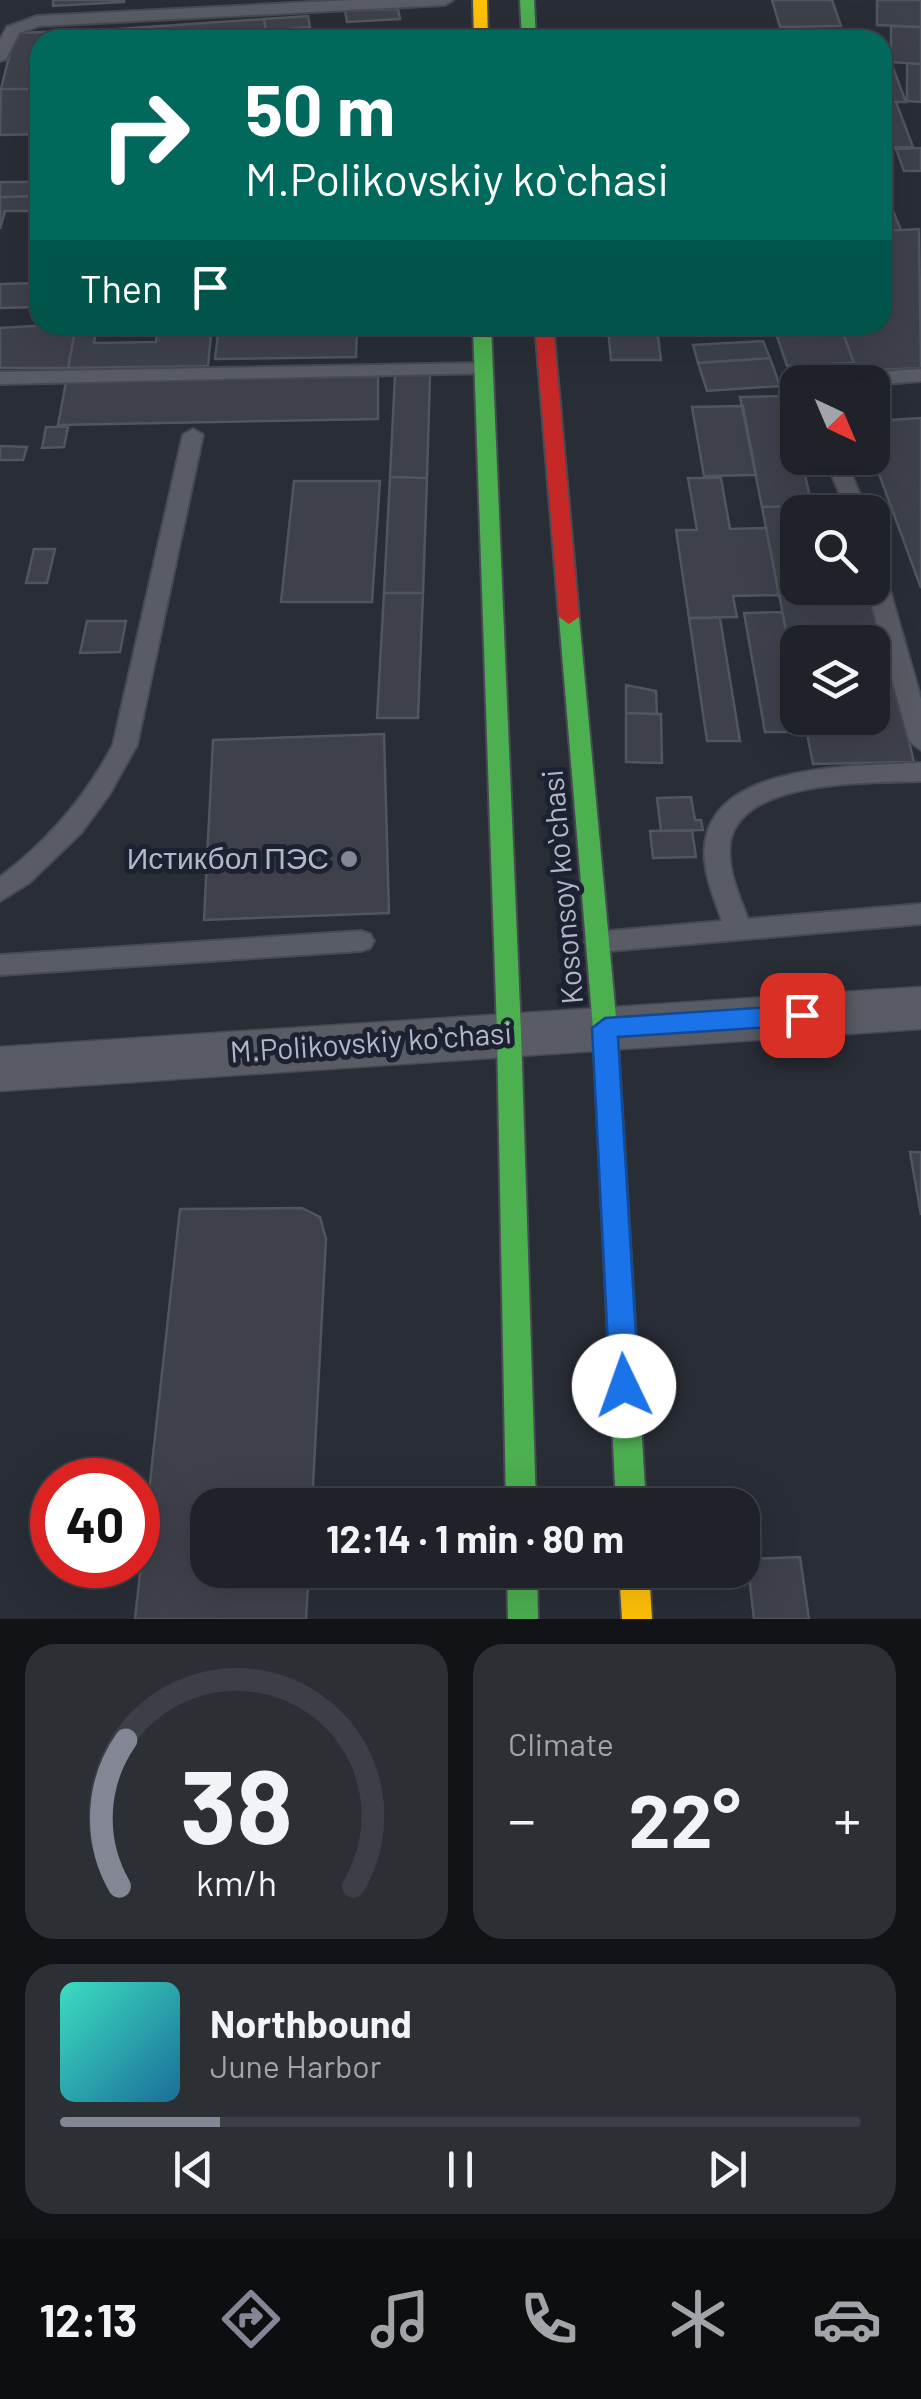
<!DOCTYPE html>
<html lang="en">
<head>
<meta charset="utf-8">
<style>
  body { margin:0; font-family:Barlow,sans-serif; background:#2c2f34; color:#f1f3f6; height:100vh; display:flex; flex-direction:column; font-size:38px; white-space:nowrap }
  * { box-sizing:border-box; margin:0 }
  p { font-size:32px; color:#a1a4a8 }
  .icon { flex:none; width:55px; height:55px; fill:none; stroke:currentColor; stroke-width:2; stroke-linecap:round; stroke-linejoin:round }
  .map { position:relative; height:1619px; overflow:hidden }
  .sheet { display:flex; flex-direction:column; gap:25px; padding:25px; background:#111316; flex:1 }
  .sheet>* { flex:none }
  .banner { position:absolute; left:30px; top:30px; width:862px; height:305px; border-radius:30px; box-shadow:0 10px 40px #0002,0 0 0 2px #3c3f45; background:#00695c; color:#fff; overflow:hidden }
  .needle { width:65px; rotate:136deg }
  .controls { position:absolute; left:780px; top:365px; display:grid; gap:20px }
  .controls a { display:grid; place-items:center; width:110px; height:110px; border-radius:20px; background:#1f2228; box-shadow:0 10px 40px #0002,0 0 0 2px #3c3f45; font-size:50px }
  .speed { position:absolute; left:30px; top:1458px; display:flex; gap:20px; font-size:50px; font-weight:700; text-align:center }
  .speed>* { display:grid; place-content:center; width:130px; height:130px; border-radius:50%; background:#1f2228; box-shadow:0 10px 40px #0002,0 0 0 2px #3c3f45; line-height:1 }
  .speed .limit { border:15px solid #d22; background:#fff; color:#111 }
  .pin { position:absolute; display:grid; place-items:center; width:85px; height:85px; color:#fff; margin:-42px; border-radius:20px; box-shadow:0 5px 15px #0006 }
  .me { position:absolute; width:110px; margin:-55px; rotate:357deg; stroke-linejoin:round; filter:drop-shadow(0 0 8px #0008) }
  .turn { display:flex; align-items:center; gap:35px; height:210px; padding:0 50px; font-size:45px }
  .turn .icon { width:130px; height:130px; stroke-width:2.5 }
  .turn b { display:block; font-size:70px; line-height:85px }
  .then { display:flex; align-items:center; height:95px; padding:0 50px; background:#0003; gap:20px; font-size:38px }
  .big { font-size:75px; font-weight:700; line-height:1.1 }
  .sheet .widget { flex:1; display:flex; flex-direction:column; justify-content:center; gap:15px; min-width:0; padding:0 35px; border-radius:30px; background:#2c2f34 }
  .sheet .dial { align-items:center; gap:0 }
  .dial svg { height:260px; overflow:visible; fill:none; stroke:#3c3f45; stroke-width:7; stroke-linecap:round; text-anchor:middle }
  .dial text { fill:#f1f3f6; stroke:none }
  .song { display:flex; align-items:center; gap:30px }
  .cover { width:120px; height:120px; border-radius:15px; background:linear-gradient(135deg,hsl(170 70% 55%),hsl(200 70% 35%)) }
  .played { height:10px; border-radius:5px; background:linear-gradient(90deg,#838795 20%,#3c3f45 20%) }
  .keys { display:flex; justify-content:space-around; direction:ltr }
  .heat { display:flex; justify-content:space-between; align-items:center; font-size:55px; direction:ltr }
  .sheet .tiles { flex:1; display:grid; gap:25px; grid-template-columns:1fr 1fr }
  .widget:last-child { grid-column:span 2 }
  .trip { position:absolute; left:190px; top:1488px; width:570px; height:100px; border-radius:30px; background:#1f2228; box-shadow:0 10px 40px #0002,0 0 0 2px #3c3f45; font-weight:700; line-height:100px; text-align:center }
  .dock { display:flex; height:160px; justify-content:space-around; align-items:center; background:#0c0e10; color:#a1a4a8 }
  .dock .icon { width:70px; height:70px }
  .dock .on { color:#838795 }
  .dock b { font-size:45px; color:#f1f3f6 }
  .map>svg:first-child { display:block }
</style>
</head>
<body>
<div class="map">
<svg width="921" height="1619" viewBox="0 0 921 1619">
  <rect width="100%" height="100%" fill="#292d36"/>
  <path fill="#3e414b" stroke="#51555e" stroke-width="2.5" d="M53,0H124V2L53,6Z
    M772,0H832L841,26L780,27Z
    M877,0H921V27L877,25Z
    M398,9L400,19L347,22L345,11Z
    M308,16L310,27L266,31L264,19Z
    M264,19L267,40H102L104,30Z
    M891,26L921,27V64L891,62Z
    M104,30L102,40H40V89H1L15,33Z
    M882,41H883L906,102H882Z
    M907,63L921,64V102L907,101Z
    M1,89H40V134L0,135Z
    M882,102H896L913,147L882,148Z
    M921,148V171H904L896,149Z
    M0,182H40V196L0,197Z
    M40,196V211H5L0,229V197Z
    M882,199H888L901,230L882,231Z
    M919,229L921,368L857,371L840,325H882V231Z
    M40,283V307L0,308V284Z
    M51,325H76L68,368H0V328Z
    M76,325H97L94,343L156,342L158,325H212L208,366L68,368Z
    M323,325H392V328L323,329Z
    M323,325V329H357L356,357L215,359L219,326Z
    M773,325H840L854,363L787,366Z
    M608,329H657L661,360H611Z
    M763,341L770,358L698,363L693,345Z
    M770,358L780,386L707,391L698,363Z
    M395,375H430L427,478L390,477Z
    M378,376V419L58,425L66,382Z
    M787,396L812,506L762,507L740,397Z
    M743,406L756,475L704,476L692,407Z
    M921,418V588L872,455V421Z
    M46,427H68L64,447L42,448Z
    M0,446L27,447L23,460H0Z
    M390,477L427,478L423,593H384Z
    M688,478H721L730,529L766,528L779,595L733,596L737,617L689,618L676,530H697Z
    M294,481H380L372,602H281Z
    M839,505L841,512H798V588H859L860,594L779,595L762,507Z
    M34,549H55L47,583H26Z
    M384,593H423L418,718H377Z
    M873,593L914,762L813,764L804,718H872V642H798V687L779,595Z
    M782,612L798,687V718H804L806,732H765L744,613Z
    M689,618H720L740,741H707Z
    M87,621H126L120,652L80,653Z
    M626,685L656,691L657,714L626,713Z
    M626,713L661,714L662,763L626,762Z
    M384,734L389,913L204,920L213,740Z
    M691,797L695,820H701L703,830L661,831L657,798Z
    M692,830L696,857L653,858L650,831Z
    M910,1152H921V1215Z
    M302,1208L320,1217L326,1239L312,1505H208V1570H309L306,1619H135L180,1209Z
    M800,1557L809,1619H754L747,1559Z"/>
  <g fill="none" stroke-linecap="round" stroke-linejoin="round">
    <defs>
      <path id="lane" d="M353,0H453L445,5L39,26L19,33L6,59L0,61V40L7,27L37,16Z
        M482,363L492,369L489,373L0,384V372Z
        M921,369V381L872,385L817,382L827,376Z
        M193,429L203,435L137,745L109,795L81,833L29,883L0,901V877C48,841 85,798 113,745L183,435Z
        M825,458H845L867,512H847Z
        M872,559L883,566L921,699V750L909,741L867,588H872Z
        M921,763V781C872,783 739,778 730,844C727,869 739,896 748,919L921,904V924L598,952L589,949L585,942L589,935L598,932L722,921C714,897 702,871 705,845C713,762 860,766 921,763Z
        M361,931L370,934L374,941L370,948L361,951L0,975V955Z"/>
      <path id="street" d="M921,987V1029L0,1091V1047Z"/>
      <path id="fast" d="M520,0H534L536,40H522Z
        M473,325H491L521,1032L536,1505H506L497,1032Z
        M569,610L579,617L617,1028L646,1505H616L593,1028L559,617Z
        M507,1570H537L538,1619H508Z"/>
      <path id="slow" d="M473,0H487L488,40H474Z
        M619,1570H649L652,1619H622Z"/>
      <path id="jam" d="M535,325H553L579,617L569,624L559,617Z"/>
    </defs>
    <use href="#lane" stroke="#474a53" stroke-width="4"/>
    <use href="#street" stroke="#474a53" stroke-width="3"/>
    <use href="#fast" stroke="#474a53" stroke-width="4"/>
    <use href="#slow" stroke="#474a53" stroke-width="4"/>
    <use href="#jam" stroke="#474a53" stroke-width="4"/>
    <use href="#lane" fill="#595c64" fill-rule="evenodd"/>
    <use href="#street" fill="#595c64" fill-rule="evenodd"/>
    <use href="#fast" fill="#4caf50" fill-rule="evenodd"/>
    <use href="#slow" fill="#ffc107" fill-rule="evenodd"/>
    <use href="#jam" fill="#c62828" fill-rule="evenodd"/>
  </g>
  <path fill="#1a73e8" stroke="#114b97" stroke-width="2.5" d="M802,1005L815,1015L802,1025L618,1037L639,1386L634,1395L624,1399L614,1395L610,1386L592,1028L605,1018Z"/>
  <circle fill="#838795" stroke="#1c2231" stroke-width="4" cx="349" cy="859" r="10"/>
  <g text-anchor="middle" stroke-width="10" stroke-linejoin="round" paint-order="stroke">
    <g font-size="30" fill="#b3b8c8" stroke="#1c2231" text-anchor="end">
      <text x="329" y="869">Истикбол ПЭС</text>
    </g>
    <g font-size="30" fill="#b3b8c8" stroke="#1c2231">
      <text transform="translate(563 887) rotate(-95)" y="10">Kosonsoy koʻchasi</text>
      <text transform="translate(371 1043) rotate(-4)" y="10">M.Polikovskiy koʻchasi</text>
    </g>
  </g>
</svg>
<div class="controls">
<a><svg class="needle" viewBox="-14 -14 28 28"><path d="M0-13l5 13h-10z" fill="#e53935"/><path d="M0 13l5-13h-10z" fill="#a1a4a8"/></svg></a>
<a><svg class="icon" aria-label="search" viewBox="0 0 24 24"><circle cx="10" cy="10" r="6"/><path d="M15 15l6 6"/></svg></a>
<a><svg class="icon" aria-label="layers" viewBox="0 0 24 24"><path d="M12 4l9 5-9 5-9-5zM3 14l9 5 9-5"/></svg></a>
</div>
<div class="speed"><div class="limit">40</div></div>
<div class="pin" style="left:802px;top:1015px;background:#d93025"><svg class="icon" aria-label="arrive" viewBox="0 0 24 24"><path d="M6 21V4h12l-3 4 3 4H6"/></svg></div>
<svg class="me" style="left:624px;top:1386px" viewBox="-20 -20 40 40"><circle r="19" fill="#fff"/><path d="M0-13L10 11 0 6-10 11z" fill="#1a73e8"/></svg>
<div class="trip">12:14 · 1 min · 80 m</div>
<div class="banner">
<div class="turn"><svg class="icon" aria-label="right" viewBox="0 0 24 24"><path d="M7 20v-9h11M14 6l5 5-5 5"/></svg><div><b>50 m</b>M.Polikovskiy koʻchasi</div></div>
<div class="then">Then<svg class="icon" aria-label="arrive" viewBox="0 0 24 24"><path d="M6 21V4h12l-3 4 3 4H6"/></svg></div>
</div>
</div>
<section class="sheet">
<div class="tiles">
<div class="widget dial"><svg viewBox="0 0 100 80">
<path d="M14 69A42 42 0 1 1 86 69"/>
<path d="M14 69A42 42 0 0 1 16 24" stroke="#838795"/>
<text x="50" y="56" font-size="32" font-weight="700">38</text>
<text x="50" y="72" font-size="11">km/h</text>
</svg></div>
<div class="widget"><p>Climate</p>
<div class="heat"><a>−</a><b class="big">22°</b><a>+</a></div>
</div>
<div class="widget">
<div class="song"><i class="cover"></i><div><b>Northbound</b><p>June Harbor</p></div></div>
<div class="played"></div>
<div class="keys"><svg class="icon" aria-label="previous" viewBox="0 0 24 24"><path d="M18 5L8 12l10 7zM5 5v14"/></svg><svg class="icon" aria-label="pause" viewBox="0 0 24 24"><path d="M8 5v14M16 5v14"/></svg><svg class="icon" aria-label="next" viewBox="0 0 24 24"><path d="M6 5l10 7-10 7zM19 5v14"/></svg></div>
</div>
</div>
</section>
<nav class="dock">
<b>12:13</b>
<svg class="icon on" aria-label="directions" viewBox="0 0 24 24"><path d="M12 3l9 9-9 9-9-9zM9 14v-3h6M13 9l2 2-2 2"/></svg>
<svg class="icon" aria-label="music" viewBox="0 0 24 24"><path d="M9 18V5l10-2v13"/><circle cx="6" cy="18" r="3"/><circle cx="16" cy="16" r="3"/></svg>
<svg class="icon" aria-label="phone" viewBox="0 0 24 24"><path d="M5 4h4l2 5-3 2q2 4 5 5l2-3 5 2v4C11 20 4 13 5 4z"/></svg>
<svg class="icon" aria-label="climate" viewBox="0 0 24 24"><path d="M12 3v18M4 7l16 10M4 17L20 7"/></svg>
<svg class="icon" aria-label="car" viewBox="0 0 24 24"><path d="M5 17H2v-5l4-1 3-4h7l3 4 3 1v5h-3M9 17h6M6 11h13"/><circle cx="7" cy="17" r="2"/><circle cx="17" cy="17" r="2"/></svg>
</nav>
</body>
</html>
